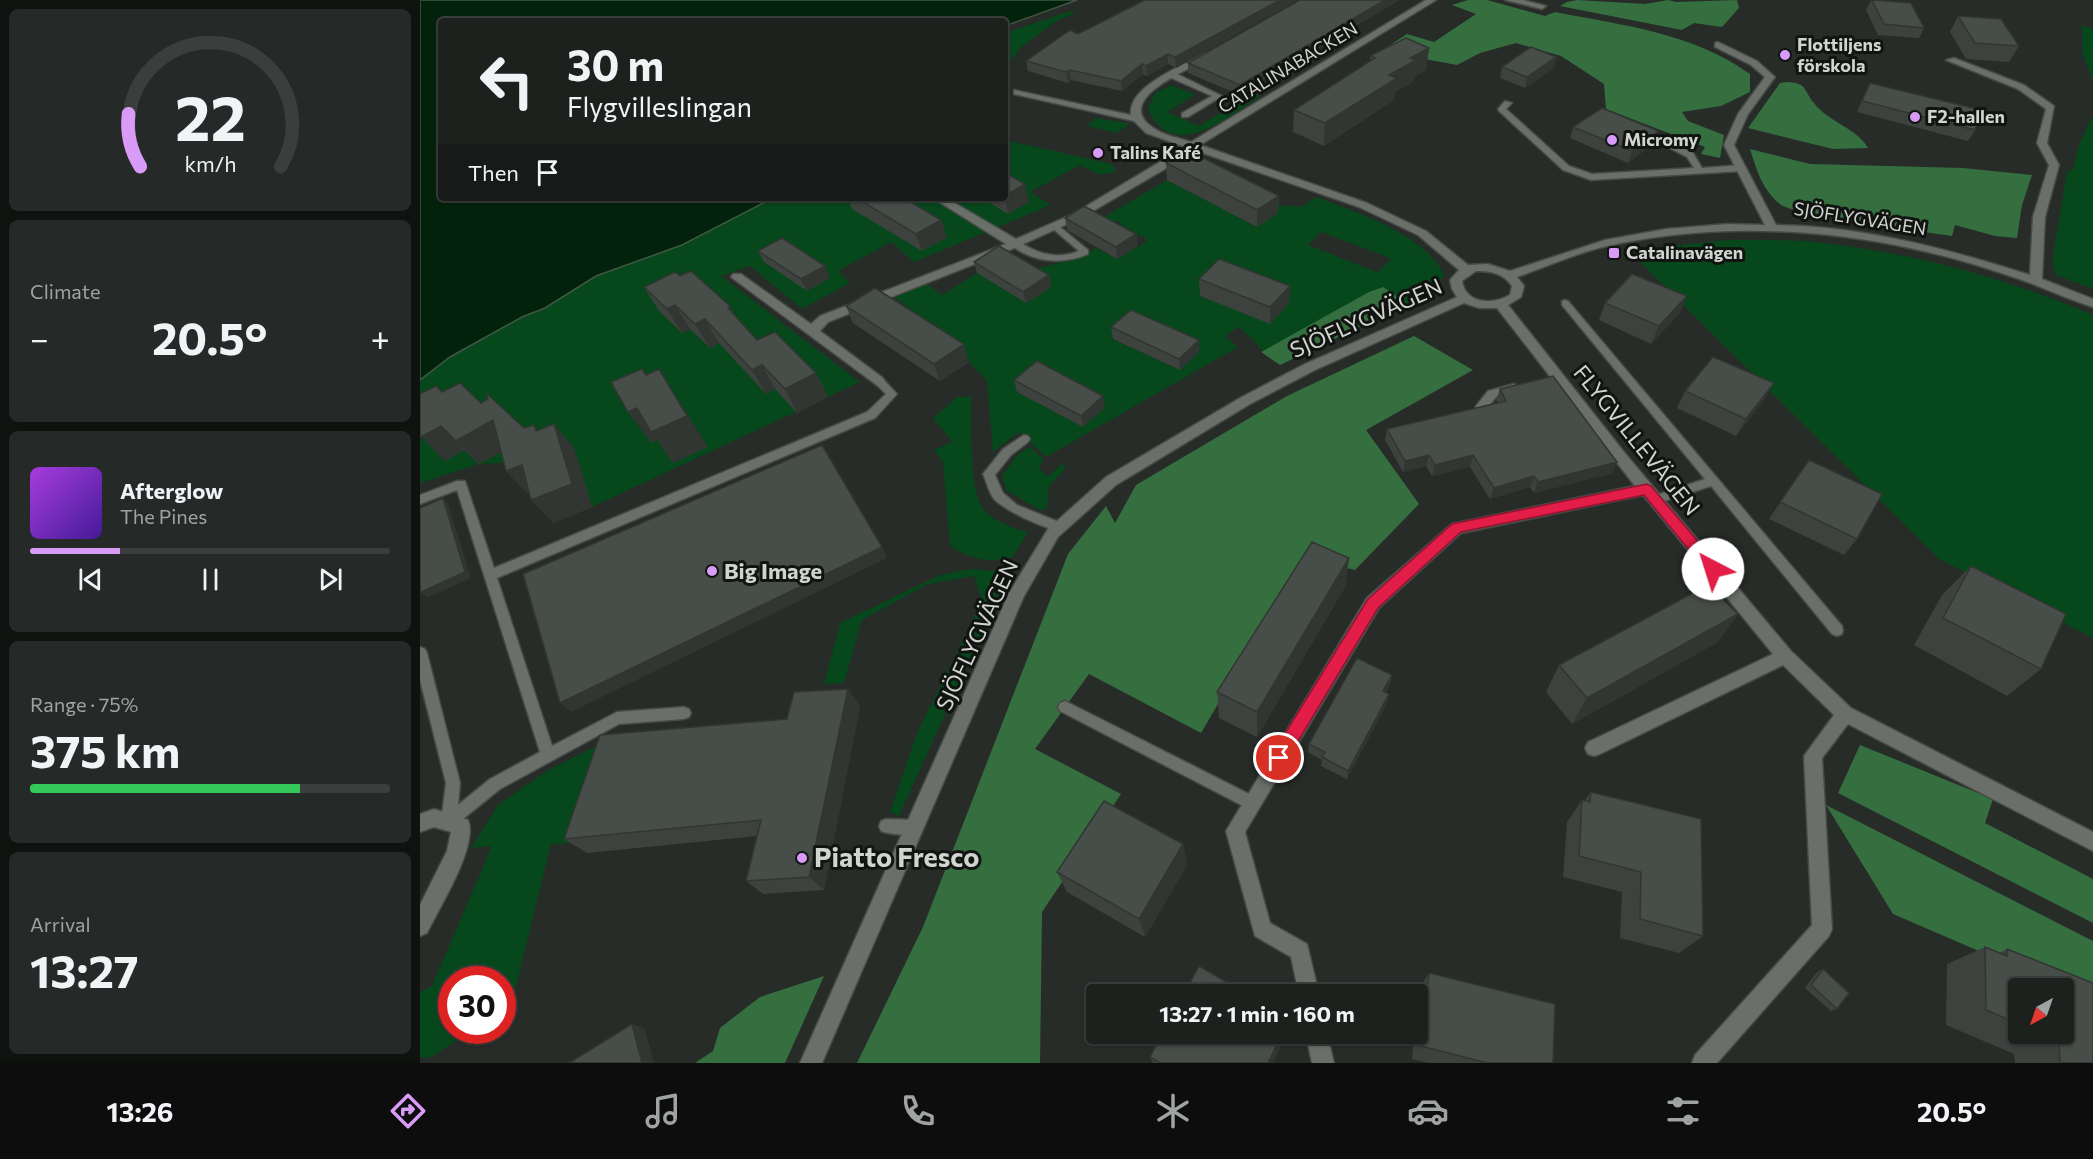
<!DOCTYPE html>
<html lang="en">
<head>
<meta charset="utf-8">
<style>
  body { margin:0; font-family:Commissioner,sans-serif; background:#252927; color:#f1f3f6; height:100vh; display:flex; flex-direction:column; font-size:22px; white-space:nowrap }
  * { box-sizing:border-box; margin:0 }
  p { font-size:20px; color:#a0a3a4 }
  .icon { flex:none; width:33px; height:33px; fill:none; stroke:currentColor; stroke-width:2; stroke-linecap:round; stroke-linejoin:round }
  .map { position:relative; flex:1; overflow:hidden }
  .side { display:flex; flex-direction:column; gap:9px; padding:9px; background:#101210; width:420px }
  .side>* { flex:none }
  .top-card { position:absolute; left:18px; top:18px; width:570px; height:183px; border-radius:6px; box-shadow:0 2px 4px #0004,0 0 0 2px #3b3e3c; background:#1d211e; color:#f1f3f6; overflow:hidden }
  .needle { width:39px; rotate:220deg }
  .tools { position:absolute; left:1588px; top:978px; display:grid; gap:12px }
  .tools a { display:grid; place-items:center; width:66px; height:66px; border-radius:6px; background:#1d211e; box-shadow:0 2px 4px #0004,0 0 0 2px #3b3e3c; font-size:30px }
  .speed { position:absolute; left:18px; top:966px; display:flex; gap:12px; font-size:30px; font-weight:700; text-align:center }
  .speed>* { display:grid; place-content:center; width:78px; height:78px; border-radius:50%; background:#1d211e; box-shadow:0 2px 4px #0004,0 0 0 2px #3b3e3c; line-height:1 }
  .speed .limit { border:9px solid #d22; background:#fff; color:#111 }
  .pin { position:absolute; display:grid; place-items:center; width:51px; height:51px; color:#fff; margin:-26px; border:3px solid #fff; border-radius:50%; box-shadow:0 2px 6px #0007 }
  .me { position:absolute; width:66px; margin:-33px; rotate:320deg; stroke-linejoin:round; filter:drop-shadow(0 0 4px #0008) }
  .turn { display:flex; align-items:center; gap:21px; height:126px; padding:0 30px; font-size:27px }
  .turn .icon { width:78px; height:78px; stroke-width:2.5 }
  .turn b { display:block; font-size:42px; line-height:51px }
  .then { display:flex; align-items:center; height:57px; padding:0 30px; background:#0003; gap:12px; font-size:22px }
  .big { font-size:45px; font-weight:700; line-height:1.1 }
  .side .tile { flex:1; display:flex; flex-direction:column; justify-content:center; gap:9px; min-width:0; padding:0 21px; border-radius:9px; background:#252927 }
  .side .dial { align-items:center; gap:0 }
  .dial svg { height:156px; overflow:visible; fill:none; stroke:#3b3e3c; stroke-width:7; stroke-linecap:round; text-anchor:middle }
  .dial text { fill:#f1f3f6; stroke:none }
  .song { display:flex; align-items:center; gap:18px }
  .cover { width:72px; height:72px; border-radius:9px; background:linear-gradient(135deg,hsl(280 70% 55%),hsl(260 70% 35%)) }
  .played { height:6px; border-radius:3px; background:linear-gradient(90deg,#d89bf8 25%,#3b3e3c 25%) }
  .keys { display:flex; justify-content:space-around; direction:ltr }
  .heat { display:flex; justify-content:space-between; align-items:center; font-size:33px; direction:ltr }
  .charge { height:9px; border-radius:4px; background:linear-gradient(90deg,#34c759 75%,#3b3e3c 0) }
  .trip { position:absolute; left:666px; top:984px; width:342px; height:60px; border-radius:6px; background:#1d211e; box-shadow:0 2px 4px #0004,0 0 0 2px #3b3e3c; font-weight:700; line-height:60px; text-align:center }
  .tabs { display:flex; height:96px; justify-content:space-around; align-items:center; background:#0c0d0c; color:#a0a3a4 }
  .tabs .icon { width:42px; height:42px }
  .tabs .active { color:#d89bf8 }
  .tabs b { font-size:27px; color:#f1f3f6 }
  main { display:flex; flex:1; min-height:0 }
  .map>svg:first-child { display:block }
</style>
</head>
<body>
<main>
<section class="side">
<div class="tile dial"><svg viewBox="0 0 100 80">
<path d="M14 69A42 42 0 1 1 86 69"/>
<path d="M14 69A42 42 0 0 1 8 42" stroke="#d89bf8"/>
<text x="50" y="56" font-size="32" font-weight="700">22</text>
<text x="50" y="72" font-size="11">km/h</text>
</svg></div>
<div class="tile"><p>Climate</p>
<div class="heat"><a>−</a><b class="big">20.5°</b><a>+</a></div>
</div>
<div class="tile">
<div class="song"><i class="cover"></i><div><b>Afterglow</b><p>The Pines</p></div></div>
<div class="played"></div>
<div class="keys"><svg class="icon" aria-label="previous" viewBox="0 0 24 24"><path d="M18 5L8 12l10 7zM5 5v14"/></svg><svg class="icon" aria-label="pause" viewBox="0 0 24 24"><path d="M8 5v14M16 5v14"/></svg><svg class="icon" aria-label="next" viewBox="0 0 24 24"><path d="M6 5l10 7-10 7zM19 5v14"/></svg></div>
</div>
<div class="tile"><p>Range · 75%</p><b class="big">375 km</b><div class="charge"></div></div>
<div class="tile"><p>Arrival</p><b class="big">13:27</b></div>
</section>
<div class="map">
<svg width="1673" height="1063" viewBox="0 0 1673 1063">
  <rect width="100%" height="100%" fill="#272c28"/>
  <path fill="#06471b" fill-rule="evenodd" d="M650,11L655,13L635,22L599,49L585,69V33Z
    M1662,25L1673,29V80L1662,53Z
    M752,85L775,95L747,112L779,126L834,93L841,96C809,116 753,165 728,109L735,93Z
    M1673,115V289L1636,275L1632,261L1647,172L1653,169L1659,145Z
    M675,118L707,123L709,125L696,133L667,126Z
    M585,140L692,164L696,172L680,175L660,165L610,192L631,205L494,262L471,242L418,271L430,283L382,309L330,266L301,276L440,382L172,507L154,448L99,462L59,464L0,483V380L30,357L102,317L125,308L176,276L262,245L353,198H585Z
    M747,180L837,227L852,201L865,207L868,205L881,207L896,197C933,211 1010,236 1024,276L1000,298L961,312L958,318L860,365C844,354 834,339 818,327L805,337L818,347L626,457L599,432L573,452L567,381L549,362L482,319L493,312L475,297L505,283L522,295L557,273L613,270L659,257L676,248L697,259L727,241L723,235L704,238L705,232L699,221L684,227L674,223ZM901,232L970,258L971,259L957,272L888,245ZM693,339L779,352L760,370Z
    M1307,240C1342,240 1377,239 1412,244C1504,256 1588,279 1673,315V638L1519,559L1214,256L1239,247Z
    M551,396C553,423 547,494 566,512C577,523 594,528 608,532L593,557C570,564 550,559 530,546L523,462L514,450L532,442L513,418L536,398Z
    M610,447L624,460L619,467L627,477L642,464L646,467L629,487L627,507L621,511L586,490L582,476L597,455Z
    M550,569L589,572L479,816L470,812L497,733L553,620L561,597L554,576L508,584L442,620L424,683L404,684L420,623L520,575Z
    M229,730L226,749L170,842L131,844L94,995L83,1006L82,980H32V1030L52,1031L11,1057L0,1058V992L12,986L72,846L51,848L78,805L125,772L198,735Z"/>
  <path fill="#356f40" d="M1048,0H1067L1125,16L1135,12C1202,25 1273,33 1330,74V92L1301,106L1262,112L1268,121L1304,135L1300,158L1281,154L1285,147L1186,109L1184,84L1141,56L1096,43L1060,53L1037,65L961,51L987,34L1014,42L1056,14L1032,5Z
    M1157,0L1225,4L1248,0L1256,2L1317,0L1319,8L1302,27L1274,23L1262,30L1140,6L1147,2Z
    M1367,82C1388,83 1383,90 1394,103C1408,122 1437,128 1448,148L1413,149L1328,128L1360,83Z
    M1330,149L1390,164L1543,168L1612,175L1602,205L1597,238L1575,236L1535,225L1532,236C1506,232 1374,216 1360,204C1342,189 1337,171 1330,149Z
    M963,287L989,304L978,305L961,312L958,318L860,365L841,352L949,292Z
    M994,336L1053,370L946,430L999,504L935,570L884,557L781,733L669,674L615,749L701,794L622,912L620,1063H437L503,927L648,554L686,506L695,523L716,485L867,396Z
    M1440,745L1573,799L1565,823L1673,879V923L1418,793Z
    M1406,805L1673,941V1000L1473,914Z
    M404,976L365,1063H275L293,1051L300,1028L340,997Z"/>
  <path fill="#03220b" stroke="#415746" stroke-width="1.5" d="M0,0H657L585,26V21H21V198H353L262,245L176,276L125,308L102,317L30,357L0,380Z"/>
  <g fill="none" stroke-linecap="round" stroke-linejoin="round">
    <defs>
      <path id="lane" d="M749,73H755L802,96L768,117H762V113L792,96L749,77Z
        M1085,101L1092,103L1086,109L1149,166L1172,174L1274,168L1267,157L1220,133V129H1223L1273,153L1282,168L1322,165L1326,168L1322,171L1171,180L1143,170L1079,111L1078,109Z
        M635,223L668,250V254C643,265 612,263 590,244L592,242C599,241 604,245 610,248C626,256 642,258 659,251L632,228V224Z
        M1145,300L1148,301L1422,626L1423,630L1422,634L1417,636L1412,634L1291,486L1235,504L1231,503L1229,500L1231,497L1285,479L1142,305V301Z
        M458,377L462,378L477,394L455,418L77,578L132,746L197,712L264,707L269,709L271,713L269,717L264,719L199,724L80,789L33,827L28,829L23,827L21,822L26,783L0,680V647L5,649L7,653L40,783L38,805L70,779L120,752L37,490L0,504V495L37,481H45L74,568L447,412L466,394L453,381Z
        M1094,384L1099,388L1098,391L1076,397L1064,412H1056L1055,409L1056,406L1068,391Z
        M604,435L608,436L610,439L608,442L591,455L575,475L583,493L597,505L644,524L646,527L644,530C632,534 585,510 575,500C569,494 567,482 563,474L583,449Z
        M645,701L837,798L839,803L837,808L832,810L827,808L640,711L638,707L640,703Z
        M466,819L496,820L501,822L503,827L501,832C491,836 471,835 461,831L459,826L461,821Z"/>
      <path id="street" d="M1006,0H1016L780,145L947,203L1006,231L1048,265L1068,264L1090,271L1185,240L1246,229L1308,224L1345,225L1304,145L1318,114L1345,77L1331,65L1295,47V43L1298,42L1337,61L1355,77L1328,114L1314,145L1356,225C1443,226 1528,249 1610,275L1613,217L1629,165L1617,143L1626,109L1598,89L1526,60L1534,58L1604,85L1634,106L1627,143L1639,165L1625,217L1622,279L1673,299V307C1653,301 1633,292 1613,284C1594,277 1573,270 1553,264C1434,229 1305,219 1183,247C1154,254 1126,267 1097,277L1104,286L1101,297L1088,305L1204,452L1371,651L1431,708L1673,832V851L1428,724L1402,758L1412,929L1409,936L1297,1063H1272L1275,1055L1392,925L1384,756L1414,715L1363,665L1180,754L1174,756L1168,754L1165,748L1168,742L1353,654L1223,495L1041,533L959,608L825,832L850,923L887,944L899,994H879L871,957L835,936L806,831L947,598L1032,524L1215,486L1077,308H1059L1044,303L895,370L830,404L696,485L638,537L604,596L402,1063H380L589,593L628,529L686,477L820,398L885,364L1037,297L1032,289L1030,280L1039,270L998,235L939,207L774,150L762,159L661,218L590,250L408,322L400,331L463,378L465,381L463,384L458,386L311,277L313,274H321L391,324L400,316L586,244L513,198H526L596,239L653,214L765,147L726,133L714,121L594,94V90L711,115C707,87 762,66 783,54H789V58C768,70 693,99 732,127C742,135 759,138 771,142ZM1056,271C1071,271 1083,273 1092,286L1090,295C1072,305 1046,304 1042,281Z
        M1085,0H1103L1126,6L1122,9Z
        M14,809L48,820C59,845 19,908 7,933L0,936V905L27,851L31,832L14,827L0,832V814Z
        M886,1034H907L914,1063H892Z"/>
    </defs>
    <use href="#lane" stroke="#464a46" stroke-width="3"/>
    <use href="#street" stroke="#464a46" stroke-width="3"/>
    <use href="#lane" fill="#6a6f6a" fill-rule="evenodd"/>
    <use href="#street" fill="#6a6f6a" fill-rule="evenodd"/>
  </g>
  <path fill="#3d423e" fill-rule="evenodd" d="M877,0L756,68L748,64L727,76L723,74L702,91L651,80L648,83L608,71L606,61L658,34Z
    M880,0L820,95L768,73V63Z
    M1451,0L1504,28L1499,38L1458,35L1446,10Z
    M1538,16L1599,46L1589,62L1546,59L1530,32Z
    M1009,48L1006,70L994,77L993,82L975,92L974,100L904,146L873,132L874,110L950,62V56Z
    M1136,57L1134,68L1105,88L1080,78L1082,67Z
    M1450,83L1555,130L1548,141L1437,112Z
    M1153,127L1238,131L1234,143L1208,163L1150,138Z
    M746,163L859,196L858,213L837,227L747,180Z
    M428,198H484L521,220L527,237L502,251L432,209Z
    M562,198H585L609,202L588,214Z
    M645,218L716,234L718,246L697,259L647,230Z
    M338,251L410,278L387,291L344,262Z
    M554,262L629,275L631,287L606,303L557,273Z
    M260,276L310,306L316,317L337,340L396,373L408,397L377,413L355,389L346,394L299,343L290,348L270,329L262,333L239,311L224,287Z
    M779,279L870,286L869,303L850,324L780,296Z
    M1185,303L1260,313L1231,344L1179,320Z
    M426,306L549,362L520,381L433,323Z
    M691,327L779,340V352L760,370L693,339Z
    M594,380L685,407L663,427L597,392Z
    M1080,389L1193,473L1114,493L1110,487L1070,499L1050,467L1012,476L1006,466L983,472L965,440L967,429L1078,403L1076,400Z
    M1265,391L1344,400L1316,436L1257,408Z
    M22,392L61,403L104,428L119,430L154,448L172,507L133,523L110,494H108L86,471L81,452L59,464L44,450L25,461Z
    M1389,460L1437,539L1424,555L1349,519Z
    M929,558L925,587L837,737L799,718L797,692Z
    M1551,566L1621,669L1587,696L1494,645L1522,595Z
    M1318,614L1298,642L1152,724L1126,692L1139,665Z
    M972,675L970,684L966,692L969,694L967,703L927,779L901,766L902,760L888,752L889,744Z
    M440,706L404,890L343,894L326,881L337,836L167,853L144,839L367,719Z
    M1171,792L1283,936L1259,953L1200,938L1202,892L1143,877L1147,822L1162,800H1165Z
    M763,844L767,865L725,937L647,892L637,872Z
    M1565,947L1579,953L1587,949L1673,1063H1595L1594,1054L1526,1025L1527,964ZM1599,988L1644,1034H1599Z
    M1403,969L1417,1009L1411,1011L1385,988L1397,972Z
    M1009,973L1133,1063H1009L992,1059L994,1034H998V1006L999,989Z
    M730,1057L853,1063H733Z"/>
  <path fill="#323632" d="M860,0H877L756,68L755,57Z
    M965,0H980L820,95V85Z
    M1009,48L1006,70L994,77L993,82L975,92L974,100L904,146L905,123L990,58Z
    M748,54V64L727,76L726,66Z
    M1136,57L1134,68L1105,88L1107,77Z
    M722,64L723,74L702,91L701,81Z
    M650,70L651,80L648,83L646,72Z
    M1238,131L1234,143L1208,163L1212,151Z
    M605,184L609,202L588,214L585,196Z
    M859,196L858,213L837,227V210Z
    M521,220L527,237L502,251L496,234Z
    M716,234L718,246L697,259L696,247Z
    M405,266L410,278L387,291L381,279Z
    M629,275L631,287L606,303L603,292Z
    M870,286L869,303L850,324V307Z
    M1267,296L1260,313L1231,344L1239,326Z
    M255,305L270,329L262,333L247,309Z
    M310,306L324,331L308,308Z
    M285,319L299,343L290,348L275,324Z
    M779,340V352L760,370L759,359Z
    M544,344L549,362L520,381L514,364Z
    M342,365L355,389L346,394L332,370Z
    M239,369L288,447L253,463L237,440L231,443L208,412Z
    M396,373L408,397L377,413L365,389Z
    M1354,383L1344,400L1316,436L1326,419Z
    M683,396L685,407L663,427L661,416Z
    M73,420L95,444L59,464L36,441Z
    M134,424L154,448L172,507L133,523L111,500Z
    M21,426L44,450L25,461L1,437Z
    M1009,455L1006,466L983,472L985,461Z
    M1053,455L1050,467L1012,476L1015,465Z
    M1197,462L1193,473L1114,493L1118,482Z
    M102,465L123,489L108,494L86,471Z
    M1114,476L1110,487L1070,499L1074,488Z
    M23,498L28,504L51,578L8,597L1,592Z
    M462,547L467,558L151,712L140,703Z
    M929,558L925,587L837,737V712Z
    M1318,614L1298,642L1152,724L1167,698Z
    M972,675L970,684L961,701L963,691Z
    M428,689L440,706L404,890L389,877Z
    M969,694L967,703L927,779L928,771Z
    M763,844L767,865L725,937L719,919Z
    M212,1024L225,1029L234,1063H222Z
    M862,1034H867L853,1063H848Z"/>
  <path fill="#474d48" stroke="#323632" stroke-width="1.5" d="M725,0H860L755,57L748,54L726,66L722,64L701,81L650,70L646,72L606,61L650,30L658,34Z
    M880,0H965L820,85L768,63Z
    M1452,0L1491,3L1504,28L1464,24Z
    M1538,16L1581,19L1599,46L1555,43Z
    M986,38L1009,48L990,58L996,60L969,75L977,78L905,123L874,110L955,58L950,56Z
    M1111,47L1136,57L1107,77L1082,67Z
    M1450,83L1561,110L1555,130L1442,101Z
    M1182,108L1238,131L1212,151L1153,127Z
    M767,150L859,196L837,210L746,163Z
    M585,173L605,184L585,196Z
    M436,198H484L521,220L496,234Z
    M664,206L716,234L696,247L645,218Z
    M362,238L405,266L381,279L338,251Z
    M579,246L629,275L603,292L554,262Z
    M799,259L870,286L850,307L779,279Z
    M271,271L310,306L308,308L337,340L355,332L396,373L365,389L342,365L332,370L285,319L275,324L255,305L247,309L224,287L255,272L260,276Z
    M1212,274L1267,296L1239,326L1185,303Z
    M455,288L544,344L514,364L426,306Z
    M711,310L779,340L759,359L691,327Z
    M1293,357L1354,383L1326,419L1265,391Z
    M617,361L683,396L661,416L594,380Z
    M222,369L226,375L239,369L267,416L231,432L217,408L208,412L191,382Z
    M1133,376L1197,462L1118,482L1114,476L1074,488L1053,455L1015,465L1009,455L985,461L967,429L1086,401L1080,389Z
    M40,383L61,403L68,399L66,393L104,428L114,425L116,431L134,424L152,484L111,500L102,465L86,471L73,420L36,441L21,426L1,437L0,436V394L16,386L22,392Z
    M402,445L462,547L140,703L103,574Z
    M1389,460L1462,494L1437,539L1360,502Z
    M23,498L45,572L1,592L0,587V508Z
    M892,542L929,558L837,712L797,692Z
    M1551,566L1646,614L1621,669L1523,618Z
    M1288,585L1318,614L1167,698L1139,665Z
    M937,658L972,675L963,691L969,694L928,771L902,757L905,752L889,744Z
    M428,689L389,877L326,881L341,820L144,839L180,735L367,719L374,692Z
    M1171,792L1281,819L1283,936L1220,919L1221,872L1159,856L1162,800L1170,802Z
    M684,801L763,844L719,919L637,872Z
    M1565,947L1587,956V949L1673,983V1063H1640L1639,1041L1621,1034H1644V988H1599V1024L1566,1010Z
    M779,966L827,994H764Z
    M1403,969L1429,993L1417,1009L1391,985Z
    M1009,973L1135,1004L1133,1063H1064V1062L1001,1046Z
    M212,1024L222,1063H149Z
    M742,1034H862L848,1063H740L730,1057Z"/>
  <path fill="#e11d48" stroke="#92132f" stroke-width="1.5" d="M1227,484L1231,486L1298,565V573H1288L1224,495L1041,532L958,608L865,763L859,766L853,763L851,758L853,753L948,599L1032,524Z"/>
  <g fill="#d89bf8" stroke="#121412" stroke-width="2">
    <circle cx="1365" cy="55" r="6"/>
    <circle cx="1495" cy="117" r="6"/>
    <circle cx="1192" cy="140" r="6"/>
    <circle cx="678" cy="153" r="6"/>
    <rect x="1188" y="247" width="12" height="12" rx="3"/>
    <circle cx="292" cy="571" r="6"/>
    <circle cx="382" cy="858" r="6"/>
  </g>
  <g text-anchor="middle" stroke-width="6" stroke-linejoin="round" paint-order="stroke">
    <g font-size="18" font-weight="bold" fill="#d1d4d1" stroke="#121412" text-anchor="start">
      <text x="1377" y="51">Flottiljens<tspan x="1377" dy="21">förskola</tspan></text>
      <text x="1507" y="123">F2-hallen</text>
      <text x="1204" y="146">Micromy</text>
      <text x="690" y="159">Talins Kafé</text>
      <text x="1206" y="259">Catalinavägen</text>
    </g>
    <g font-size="18" fill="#d1d4d1" stroke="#121412">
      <text transform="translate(868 68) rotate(-31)" y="6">CATALINABACKEN</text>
      <text transform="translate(1440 219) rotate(9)" y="6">SJÖFLYGVÄGEN</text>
    </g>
    <g font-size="22" fill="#d1d4d1" stroke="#121412">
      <text transform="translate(946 318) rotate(-24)" y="8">SJÖFLYGVÄGEN</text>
      <text transform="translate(1217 440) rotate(51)" y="8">FLYGVILLEVÄGEN</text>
      <text transform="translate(557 635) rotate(-65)" y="8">SJÖFLYGVÄGEN</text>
    </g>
    <g font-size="22" font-weight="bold" fill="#d1d4d1" stroke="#121412" text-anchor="start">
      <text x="304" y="579">Big Image</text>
    </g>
    <g font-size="27" font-weight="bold" fill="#d1d4d1" stroke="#121412" text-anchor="start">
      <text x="394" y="867">Piatto Fresco</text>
    </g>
  </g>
</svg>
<div class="tools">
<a><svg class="needle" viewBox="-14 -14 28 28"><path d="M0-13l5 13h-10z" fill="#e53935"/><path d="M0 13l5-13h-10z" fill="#a0a3a4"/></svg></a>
</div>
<div class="speed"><div class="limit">30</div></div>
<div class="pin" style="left:859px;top:758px;background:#d93025"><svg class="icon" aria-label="arrive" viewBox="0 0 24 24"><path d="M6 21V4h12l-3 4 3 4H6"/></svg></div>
<svg class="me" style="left:1293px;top:569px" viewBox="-20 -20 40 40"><circle r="19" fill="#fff"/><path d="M0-13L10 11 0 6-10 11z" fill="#e11d48"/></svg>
<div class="trip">13:27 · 1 min · 160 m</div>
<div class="top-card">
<div class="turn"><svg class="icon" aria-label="left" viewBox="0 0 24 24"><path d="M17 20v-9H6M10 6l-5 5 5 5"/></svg><div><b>30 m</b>Flygvilleslingan</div></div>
<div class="then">Then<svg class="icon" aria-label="arrive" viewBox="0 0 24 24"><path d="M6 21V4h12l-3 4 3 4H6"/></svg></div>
</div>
</div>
</main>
<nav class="tabs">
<b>13:26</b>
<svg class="icon active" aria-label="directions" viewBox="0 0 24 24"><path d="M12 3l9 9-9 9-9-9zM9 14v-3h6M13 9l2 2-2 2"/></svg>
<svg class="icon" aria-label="music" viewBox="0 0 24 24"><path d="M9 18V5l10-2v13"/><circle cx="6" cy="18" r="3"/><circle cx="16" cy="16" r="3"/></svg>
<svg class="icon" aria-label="phone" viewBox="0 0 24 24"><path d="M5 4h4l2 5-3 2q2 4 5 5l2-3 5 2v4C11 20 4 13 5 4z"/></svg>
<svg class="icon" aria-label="climate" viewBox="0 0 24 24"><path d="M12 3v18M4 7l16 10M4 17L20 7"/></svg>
<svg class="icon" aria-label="car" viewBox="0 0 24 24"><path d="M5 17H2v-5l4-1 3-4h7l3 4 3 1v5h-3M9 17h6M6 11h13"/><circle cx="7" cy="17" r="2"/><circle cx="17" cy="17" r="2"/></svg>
<svg class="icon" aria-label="filters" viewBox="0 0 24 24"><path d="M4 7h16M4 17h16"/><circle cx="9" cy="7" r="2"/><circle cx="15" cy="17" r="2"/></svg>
<b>20.5°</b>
</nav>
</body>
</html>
